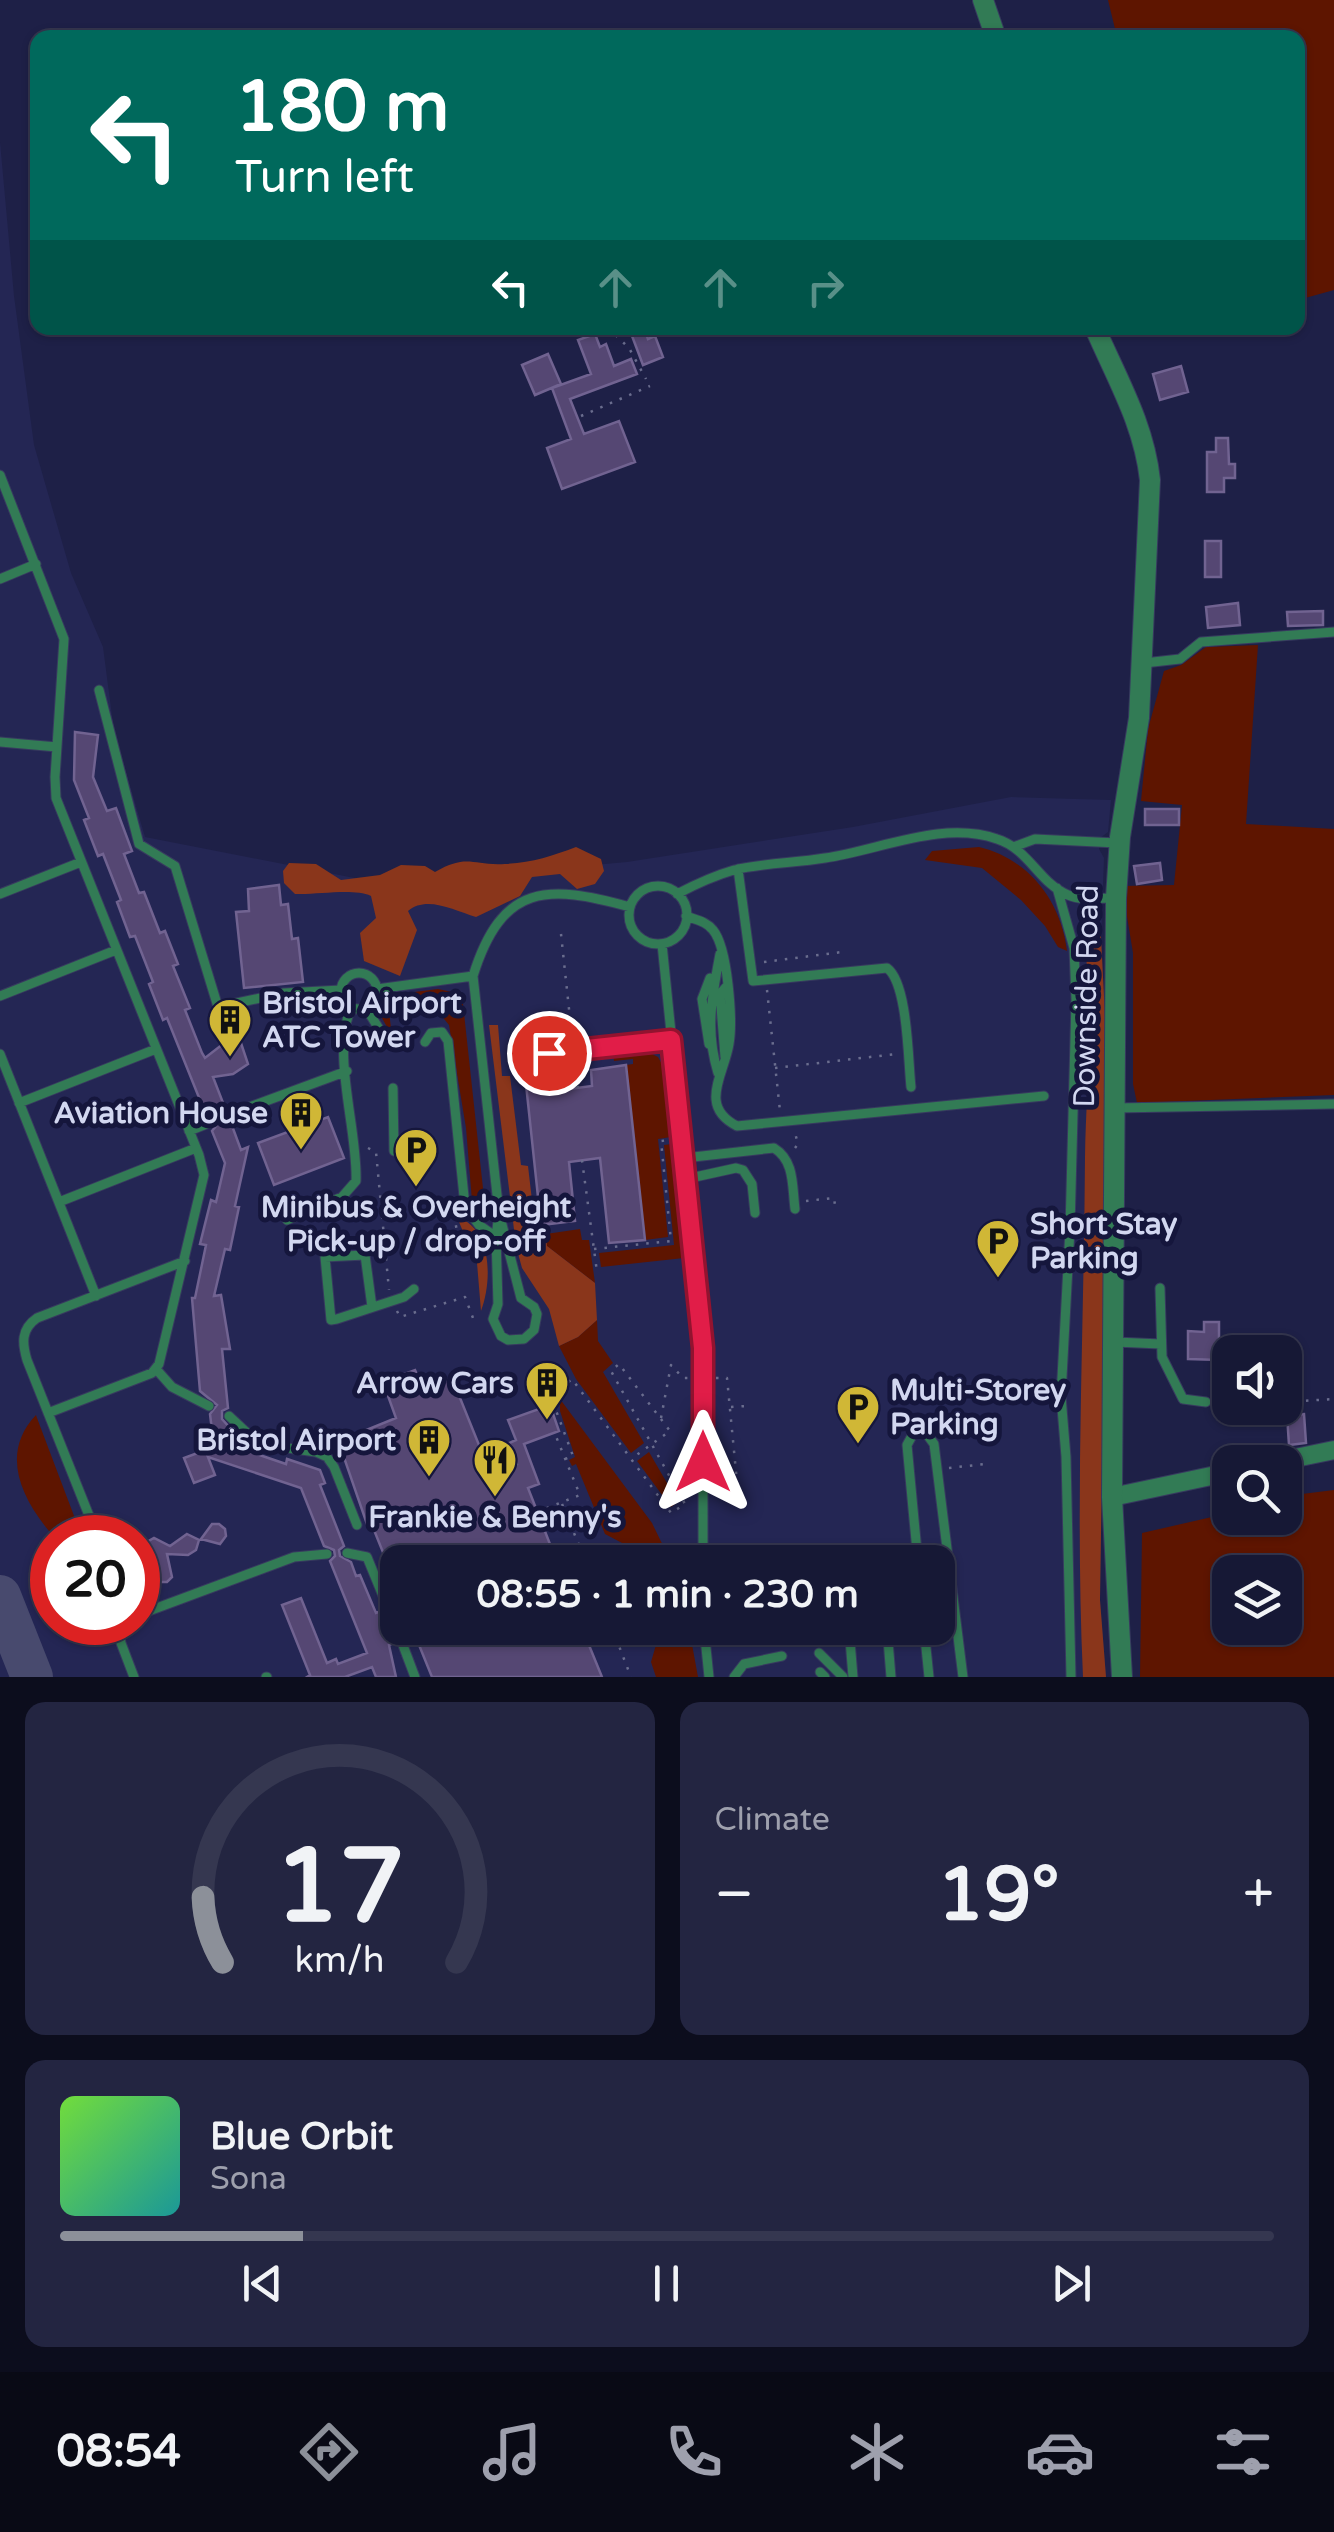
<!DOCTYPE html>
<html lang="en">
<head>
<meta charset="utf-8">
<style>
  body { margin:0; font-family:"Varela Round",sans-serif; background:#232541; color:#f1f3f6; height:100vh; display:flex; flex-direction:column; font-size:38px; white-space:nowrap }
  * { box-sizing:border-box; margin:0 }
  p { font-size:32px; color:#9ea0ad }
  .icon { flex:none; width:55px; height:55px; fill:none; stroke:currentColor; stroke-width:2; stroke-linecap:round; stroke-linejoin:round }
  .map { position:relative; height:1677px; overflow:hidden }
  .sheet { display:flex; flex-direction:column; gap:25px; padding:25px; background:#0c0d1d; flex:1 }
  .sheet>* { flex:none }
  .hud { position:absolute; left:30px; top:30px; width:1275px; height:305px; border-radius:20px; box-shadow:0 2px 8px #0004,0 0 0 2px #353750; background:#00695c; color:#fff; overflow:hidden }
  .controls { position:absolute; left:1212px; top:1335px; display:grid; gap:20px }
  .controls a { display:grid; place-items:center; width:90px; height:90px; border-radius:20px; background:#161835; box-shadow:0 2px 8px #0004,0 0 0 2px #353750; font-size:50px }
  .speed { position:absolute; left:30px; top:1515px; display:flex; gap:20px; font-size:50px; font-weight:700; text-align:center }
  .speed>* { display:grid; place-content:center; width:130px; height:130px; border-radius:50%; background:#161835; box-shadow:0 2px 8px #0004,0 0 0 2px #353750; line-height:1 }
  .speed .limit { border:15px solid #d22; background:#fff; color:#111 }
  .pin { position:absolute; display:grid; place-items:center; width:85px; height:85px; color:#fff; margin:-42px; border:5px solid #fff; border-radius:50%; box-shadow:0 2px 10px #0007 }
  .me { position:absolute; width:110px; margin:-55px; rotate:0deg; stroke-linejoin:round; filter:drop-shadow(0 0 8px #0008) }
  .turn { display:flex; align-items:center; gap:35px; height:210px; padding:0 40px; font-size:45px }
  .turn .icon { width:130px; height:130px; stroke-width:2.5 }
  .turn b { display:block; font-size:70px; line-height:85px }
  .lanes { display:flex; align-items:center; height:95px; padding:0 40px; background:#0003; justify-content:center; gap:50px; direction:ltr }
  .lanes .off { opacity:.35 }
  .big { font-size:75px; font-weight:700; line-height:1.1 }
  .sheet .tile { flex:1; display:flex; flex-direction:column; justify-content:center; gap:15px; min-width:0; padding:0 35px; border-radius:20px; background:#232541 }
  .sheet .dial { align-items:center; gap:0 }
  .dial svg { height:260px; overflow:visible; fill:none; stroke:#353750; stroke-width:7; stroke-linecap:round; text-anchor:middle }
  .dial text { fill:#f1f3f6; stroke:none }
  .song { display:flex; align-items:center; gap:30px }
  .cover { width:120px; height:120px; border-radius:15px; background:linear-gradient(135deg,hsl(100 70% 55%),hsl(180 70% 35%)) }
  .played { height:10px; border-radius:5px; background:linear-gradient(90deg,#8c9099 20%,#353750 20%) }
  .keys { display:flex; justify-content:space-around; direction:ltr }
  .heat { display:flex; justify-content:space-between; align-items:center; font-size:55px; direction:ltr }
  .sheet .tiles { flex:1; display:grid; gap:25px; grid-template-columns:1fr 1fr }
  .tile:last-child { grid-column:span 2 }
  .trip { position:absolute; left:380px; top:1545px; width:575px; height:100px; border-radius:20px; background:#161835; box-shadow:0 2px 8px #0004,0 0 0 2px #353750; font-weight:700; line-height:100px; text-align:center }
  .tabs { display:flex; height:160px; justify-content:space-around; align-items:center; background:#090a15; color:#9ea0ad }
  .tabs .icon { width:70px; height:70px }
  .tabs .on { color:#8c9099 }
  .tabs b { font-size:45px; color:#f1f3f6 }
  .map>svg:first-child { display:block }
</style>
</head>
<body>
<div class="map">
<svg width="1334" height="1677" viewBox="0 0 1334 1677">
  <rect width="100%" height="100%" fill="#1e2047"/>
  <path fill="#242654" fill-rule="evenodd" d="M0,142L14,296L34,445L71,573L103,647L114,731L145,837L385,884L627,862L853,827L1011,797L1111,800L1108,832L1100,838L1099,849L1104,858L1101,937L1108,1075L1100,1600L1106,1677H0ZM52,1538H138V1622H52ZM398,1562H938V1628H398Z"/>
  <path fill="#5e1500" fill-rule="evenodd" d="M1108,0H1334V290L1298,300V38L1117,37Z
    M1258,645L1246,824L1334,829V1095L1137,1103L1133,1084V953L1122,886L1174,885L1182,805L1141,801L1148,729L1164,671L1181,665L1206,647Z
    M979,847C1029,859 1061,901 1067,951L1058,947L1045,926L1021,900L982,868L925,860L932,851Z
    M438,989L452,992L463,1004L486,1216L475,1209L472,1201L466,1128L449,1025L436,1009L389,1012L392,1036L377,1009L390,995Z
    M648,1052L658,1057L663,1066L671,1137L658,1139L668,1237L645,1240L626,1065L633,1064V1059L614,1061L613,1054Z
    M672,1144L684,1258L601,1267L599,1253L674,1245L664,1145Z
    M580,1229L582,1240H589L595,1283L547,1246L546,1234Z
    M597,1320L598,1341L613,1363L603,1372L644,1443L631,1453L576,1379L559,1346L578,1337Z
    M560,1399L652,1523L671,1562H658L605,1534L576,1464L572,1466L569,1460L575,1457L560,1411Z
    M36,1415L37,1418L82,1537H54C20,1498 0,1453 36,1415Z
    M649,1452L678,1502L671,1507L637,1461Z
    M1285,1487L1294,1495L1334,1490V1677H1140L1142,1533L1225,1514L1230,1490V1518H1285ZM1230,1572H1285V1628H1230Z
    M661,1628H689L698,1677H656L651,1662Z"/>
  <path fill="#8a361b" d="M576,847L601,859L604,871L595,884L577,889L560,874L532,877L520,896L476,917C454,910 426,895 408,911L417,930L400,976L364,961L360,933L376,918L371,896C353,888 318,895 295,894L284,883L283,871L289,863L316,864L341,880L380,875L401,865L425,866L435,872C468,853 472,866 505,864C531,863 552,856 576,847Z
    M1089,916L1101,937L1108,1075L1100,1600L1106,1677H1083C1075,1503 1084,1331 1085,1157C1086,1080 1097,997 1080,921Z
    M489,1025H498L502,1076H510L521,1165L528,1166L536,1235L546,1234L547,1246L595,1283L597,1320L578,1337L559,1346L549,1309L522,1268L516,1246Z
    M457,1217C493,1229 492,1282 481,1311L475,1239H466Z"/>
  <g fill="none" stroke-linecap="round" stroke-linejoin="round">
    <path stroke="#484a6e" stroke-width="42" d="M0,1596L32,1677"/>
  </g>
  <path fill="#554773" stroke="#716391" stroke-width="2.5" d="M629,328H644L648,339L655,336L663,357L643,365Z
    M595,334L600,347L606,344L614,366L631,359L637,374L570,399L584,434L619,421L635,462L562,489L547,448L571,439L552,388L591,374L578,340Z
    M548,354L561,384L535,395L522,365Z
    M1181,366L1188,392L1160,400L1153,374Z
    M1216,438H1228L1229,464H1235V478H1224V492H1207V452H1216Z
    M1205,541H1221V577H1205Z
    M1238,603L1240,625L1208,628L1206,607Z
    M1323,611V625L1288,626L1287,612Z
    M75,732L98,735L93,777L107,811L116,808L132,851L124,854L139,893L144,892L160,933L165,931L178,964L173,966L190,1008L185,1010L202,1053L205,1058L223,1044L241,1043L248,1064L233,1074L213,1077L225,1108L221,1119L231,1123L241,1150L248,1147L235,1206L239,1207L230,1250L225,1249L214,1296L221,1295L230,1349H222L228,1408L222,1411V1419L231,1429L233,1446L286,1464L287,1459L320,1470L325,1483L320,1485L344,1546L339,1550L340,1556L351,1562L356,1576L360,1575L376,1613L381,1611L384,1615L393,1639L394,1643L389,1645L396,1677H376L372,1667L345,1677H307L310,1675L282,1605L301,1598L327,1663L336,1659L338,1664L367,1653L330,1561L335,1556L334,1550L324,1546L301,1488L208,1457L215,1475L194,1483L184,1458L214,1447L210,1414L217,1405L200,1391L192,1298H195L206,1245L200,1244L211,1200L216,1202L225,1163L212,1131L217,1125L216,1119L206,1115L167,1018L163,1020L149,984L153,982L135,936L130,937L117,902L121,900L103,854L98,856L84,820L89,818L74,780Z
    M1145,809H1179V825H1145Z
    M1160,863L1162,880L1137,884L1134,866Z
    M279,885L281,905L288,904L292,939L298,938L303,982L244,988L236,912L249,911L248,889Z
    M626,1065L645,1240L609,1243L600,1158L569,1162L575,1221L541,1225L525,1075L560,1072L561,1090L592,1086L591,1070Z
    M328,1117L344,1158L274,1185L258,1143Z
    M1204,1322H1219V1360L1188,1359V1331L1204,1332Z
    M415,1370L423,1388L452,1378L483,1455L516,1440L508,1420L550,1405L559,1431L524,1444L539,1484L528,1488L557,1562H398L397,1587L372,1525L368,1527L340,1446L350,1441L349,1437L396,1418L383,1382Z
    M1304,1414L1306,1443L1289,1445L1287,1415Z
    M212,1524H219L225,1529L226,1536L220,1544L201,1539Z
    M187,1534L199,1540L196,1550L188,1555L167,1554L172,1577L167,1582H157L151,1573L154,1563L144,1553L145,1543L154,1538L170,1546Z
    M404,1628H582L602,1677H432L415,1635L409,1637Z"/>
  <g fill="none" stroke-linecap="round" stroke-linejoin="round">
    <defs>
      <path id="service" d="M0,475L64,639L55,777L56,798L199,1155L204,1175L159,1364L152,1373L48,1413
        M0,579L36,564
        M1144,663L1180,659L1201,642L1334,632
        M99,690L139,844L175,866L218,1007L284,993L341,990
        M0,742L57,747
        M1016,846L1035,839L1117,843
        M738,869L753,981L887,968C908,983 908,1061 911,1087
        M629 915a29 29 0 1 1 58 0a29 29 0 1 1-58 0Z
        M1057,888L1074,948L1076,1000L1070,1229L1061,1396L1066,1457L1071,1677
        M0,894L81,862
        M677,894C696,884 713,876 734,870C763,863 795,863 825,858C880,850 942,820 997,839C1029,849 1039,883 1068,895C1082,901 1099,898 1114,898
        M686,916C696,920 706,921 713,930C728,948 733,1021 729,1044C724,1075 698,1106 737,1126L1044,1096
        M662,944L703,1348V1562
        M341 991a18 18 0 1 1 36 0a18 18 0 1 1-36 0Z
        M377,989L473,976
        M0,996L116,950
        M366,1008L381,1032
        M425,1042L431,1033L442,1032L448,1041L465,1206L479,1225L496,1237
        M709,1044L702,999L710,978
        M0,1054L96,1296
        M513,1057L671,1040
        M725,1057L720,994L726,987
        M718,1073C705,1031 712,996 720,954
        M393,1088L394,1151
        M19,1103L156,1049
        M1115,1108L1334,1104
        M228,1115L347,1071
        M189,1131L209,1123
        M684,1158L774,1148C795,1161 792,1186 795,1209
        M686,1179L736,1168L743,1170L752,1184L755,1213
        M59,1202L196,1148
        M499,1213L496,1237L498,1304L493,1319L501,1336L508,1340L524,1339L534,1330L537,1314L534,1307L521,1298L499,1213L473,976C502,883 547,884 630,907
        M287,1220L342,1197L356,1181C358,1130 331,1054 351,1008
        M1160,1288L1162,1357L1183,1399L1206,1402
        M372,1307L365,1255L325,1257L331,1320L337,1319L404,1297L414,1289
        M1115,1342L1161,1344
        M156,1369L172,1387L209,1406
        M229,1416L259,1444L316,1452L327,1457L334,1467L357,1525
        M98,1538L27,1360C22,1343 21,1329 37,1318L185,1261
        M347,1553L367,1557L388,1608
        M918,1562L907,1445L913,1434L926,1433L934,1444L963,1677
        M138,1615L294,1557L327,1554
        M391,1618L397,1632
        M118,1622L121,1643L134,1677
        M704,1628L709,1677
        M849,1628L853,1677
        M887,1628L891,1677
        M924,1628L929,1677
        M401,1640L415,1677
        M819,1653L843,1677
        M820,1672L825,1677
        M266,1677H267
        M734,1677L744,1664L782,1656"/>
      <path id="minor" d="M1276,1462L1334,1450
        M1112,1497L1230,1472"/>
      <path id="tertiary" d="M983,0L996,38
        M1095,328C1117,379 1144,424 1150,480L1139,718L1120,837L1116,898L1112,1497L1122,1677"/>
    </defs>
    <use href="#service" stroke="#373a5f" stroke-width="11"/>
    <use href="#minor" stroke="#373a5f" stroke-width="20"/>
    <use href="#tertiary" stroke="#373a5f" stroke-width="22"/>
    <path stroke="#6a6d8e" stroke-width="2.5" stroke-dasharray="2.5 8" stroke-linecap="butt" d="M608,328L629,348L646,379
      M581,416L650,386
      M561,934L572,1037
      M764,962L842,952
      M767,990L780,1111
      M575,1065L578,1088
      M775,1068L896,1054
      M368,1148L376,1152L389,1290
      M795,1148L798,1144L795,1133
      M582,1160L597,1272
      M806,1201L834,1198L835,1205
      M454,1215L460,1248
      M594,1249L671,1241L661,1141L669,1140
      M397,1311L400,1317L465,1297L473,1318
      M716,1378H727L739,1503
      M1285,1402L1334,1399
      M1217,1403L1230,1404
      M731,1407L747,1406
      M661,1418L671,1365L683,1378H688
      M565,1459L573,1456L551,1397L572,1379L671,1513L685,1504L611,1371L619,1364L670,1431L631,1459
      M949,1468L985,1464
      M506,1469L524,1461
      M562,1504L586,1562
      M537,1512L580,1495L555,1434
      M612,1628L631,1677"/>
    <use href="#service" stroke="#327b55" stroke-width="9"/>
    <use href="#minor" stroke="#327b55" stroke-width="18"/>
    <use href="#tertiary" stroke="#327b55" stroke-width="20"/>
  </g>
  <g fill="none" stroke-linecap="round" stroke-linejoin="round">
    <defs>
      <path id="route" d="M549,1053L671,1040L703,1348V1462"/>
    </defs>
    <use href="#route" stroke="#92132f" stroke-width="25"/>
    <use href="#route" stroke="#e11d48" stroke-width="18"/>
  </g>
  <defs>
    <symbol id="building-pin" viewBox="-11 -11 22 30"><path d="M0 17L-7.5 6A9.5 9.5 0 1 1 7.5 6Z" fill="#d0b736" stroke="#15163c"/><path d="M-4-6H4V6H1V3H-1V6H-4ZM-2.5-4.3h1.7v1.8h-1.7ZM.8-4.3h1.7v1.8H.8ZM-2.5-1h1.7V.8h-1.7ZM.8-1h1.7V.8H.8Z" fill="#111"/></symbol>
    <symbol id="parking-pin" viewBox="-11 -11 22 30"><path d="M0 17L-7.5 6A9.5 9.5 0 1 1 7.5 6Z" fill="#d0b736" stroke="#15163c"/><path d="M-3.5-5.5H1a3.5 3.5 0 0 1 0 7H-1V5.5H-3.5ZM-1-3.4V-.6H.8a1.4 1.4 0 0 0 0-2.8Z" fill="#111"/></symbol>
    <symbol id="restaurant-pin" viewBox="-11 -11 22 30"><path d="M0 17L-7.5 6A9.5 9.5 0 1 1 7.5 6Z" fill="#d0b736" stroke="#15163c"/><path d="M-5-6h1v4h1v-4h1v4h1v-4h1v5L-1.5 .5V6h-2V.5L-5-1ZM5-6V6H3V1.5H1.5Q1.5-4 5-6Z" fill="#111"/></symbol>
  </defs>
  <g fill-rule="evenodd">
    <use href="#building-pin" x="205" y="995" width="50" height="68"/>
    <use href="#building-pin" x="276" y="1088" width="50" height="68"/>
    <use href="#parking-pin" x="391" y="1125" width="50" height="68"/>
    <use href="#parking-pin" x="973" y="1216" width="50" height="68"/>
    <use href="#building-pin" x="522" y="1358" width="50" height="68"/>
    <use href="#parking-pin" x="833" y="1382" width="50" height="68"/>
    <use href="#building-pin" x="404" y="1415" width="50" height="68"/>
    <use href="#restaurant-pin" x="470" y="1435" width="50" height="68"/>
  </g>
  <g text-anchor="middle" stroke-width="10" stroke-linejoin="round" paint-order="stroke">
    <g font-size="30" fill="#d2d7f0" stroke="#15163c">
      <text transform="translate(1086 996) rotate(-89)" y="10">Downside Road</text>
    </g>
    <g font-size="30" font-weight="bold" fill="#d2d7f0" stroke="#15163c" text-anchor="start">
      <text x="262" y="1013">Bristol Airport<tspan x="262" dy="34">ATC Tower</tspan></text>
      <text x="268" y="1123" text-anchor="end">Aviation House</text>
      <text x="416" y="1217" text-anchor="middle">Minibus &amp; Overheight<tspan x="416" dy="34">Pick-up / drop-off</tspan></text>
      <text x="1030" y="1234">Short Stay<tspan x="1030" dy="34">Parking</tspan></text>
      <text x="514" y="1393" text-anchor="end">Arrow Cars</text>
      <text x="890" y="1400">Multi-Storey<tspan x="890" dy="34">Parking</tspan></text>
      <text x="396" y="1450" text-anchor="end">Bristol Airport</text>
      <text x="495" y="1527" text-anchor="middle">Frankie &amp; Benny's</text>
    </g>
  </g>
</svg>
<div class="controls">
<a><svg class="icon" aria-label="sound" viewBox="0 0 24 24"><path d="M4 9h4l5-4v14l-5-4H4zM17 9q2 3 0 6"/></svg></a>
<a><svg class="icon" aria-label="search" viewBox="0 0 24 24"><circle cx="10" cy="10" r="6"/><path d="M15 15l6 6"/></svg></a>
<a><svg class="icon" aria-label="layers" viewBox="0 0 24 24"><path d="M12 4l9 5-9 5-9-5zM3 14l9 5 9-5"/></svg></a>
</div>
<div class="speed"><div class="limit">20</div></div>
<div class="pin" style="left:549px;top:1053px;background:#d93025"><svg class="icon" aria-label="arrive" viewBox="0 0 24 24"><path d="M6 21V4h12l-3 4 3 4H6"/></svg></div>
<svg class="me" style="left:703px;top:1462px" viewBox="-20 -20 40 40"><path d="M0-17L14 15 0 8-14 15z" fill="#e11d48" stroke="#fff" stroke-width="4"/></svg>
<div class="trip">08:55 · 1 min · 230 m</div>
<div class="hud">
<div class="turn"><svg class="icon" aria-label="left" viewBox="0 0 24 24"><path d="M17 20v-9H6M10 6l-5 5 5 5"/></svg><div><b>180 m</b>Turn left</div></div>
<div class="lanes"><svg class="icon" aria-label="left" viewBox="0 0 24 24"><path d="M17 20v-9H6M10 6l-5 5 5 5"/></svg><svg class="icon off" aria-label="ahead" viewBox="0 0 24 24"><path d="M12 20V5M6 11l6-6 6 6"/></svg><svg class="icon off" aria-label="ahead" viewBox="0 0 24 24"><path d="M12 20V5M6 11l6-6 6 6"/></svg><svg class="icon off" aria-label="right" viewBox="0 0 24 24"><path d="M7 20v-9h11M14 6l5 5-5 5"/></svg></div>
</div>
</div>
<section class="sheet">
<div class="tiles">
<div class="tile dial"><svg viewBox="0 0 100 80">
<path d="M14 69A42 42 0 1 1 86 69"/>
<path d="M14 69A42 42 0 0 1 8 49" stroke="#8c9099"/>
<text x="50" y="56" font-size="32" font-weight="700">17</text>
<text x="50" y="72" font-size="11">km/h</text>
</svg></div>
<div class="tile"><p>Climate</p>
<div class="heat"><a>−</a><b class="big">19°</b><a>+</a></div>
</div>
<div class="tile">
<div class="song"><i class="cover"></i><div><b>Blue Orbit</b><p>Sona</p></div></div>
<div class="played"></div>
<div class="keys"><svg class="icon" aria-label="previous" viewBox="0 0 24 24"><path d="M18 5L8 12l10 7zM5 5v14"/></svg><svg class="icon" aria-label="pause" viewBox="0 0 24 24"><path d="M8 5v14M16 5v14"/></svg><svg class="icon" aria-label="next" viewBox="0 0 24 24"><path d="M6 5l10 7-10 7zM19 5v14"/></svg></div>
</div>
</div>
</section>
<nav class="tabs">
<b>08:54</b>
<svg class="icon on" aria-label="directions" viewBox="0 0 24 24"><path d="M12 3l9 9-9 9-9-9zM9 14v-3h6M13 9l2 2-2 2"/></svg>
<svg class="icon" aria-label="music" viewBox="0 0 24 24"><path d="M9 18V5l10-2v13"/><circle cx="6" cy="18" r="3"/><circle cx="16" cy="16" r="3"/></svg>
<svg class="icon" aria-label="phone" viewBox="0 0 24 24"><path d="M5 4h4l2 5-3 2q2 4 5 5l2-3 5 2v4C11 20 4 13 5 4z"/></svg>
<svg class="icon" aria-label="climate" viewBox="0 0 24 24"><path d="M12 3v18M4 7l16 10M4 17L20 7"/></svg>
<svg class="icon" aria-label="car" viewBox="0 0 24 24"><path d="M5 17H2v-5l4-1 3-4h7l3 4 3 1v5h-3M9 17h6M6 11h13"/><circle cx="7" cy="17" r="2"/><circle cx="17" cy="17" r="2"/></svg>
<svg class="icon" aria-label="filters" viewBox="0 0 24 24"><path d="M4 7h16M4 17h16"/><circle cx="9" cy="7" r="2"/><circle cx="15" cy="17" r="2"/></svg>
</nav>
</body>
</html>
